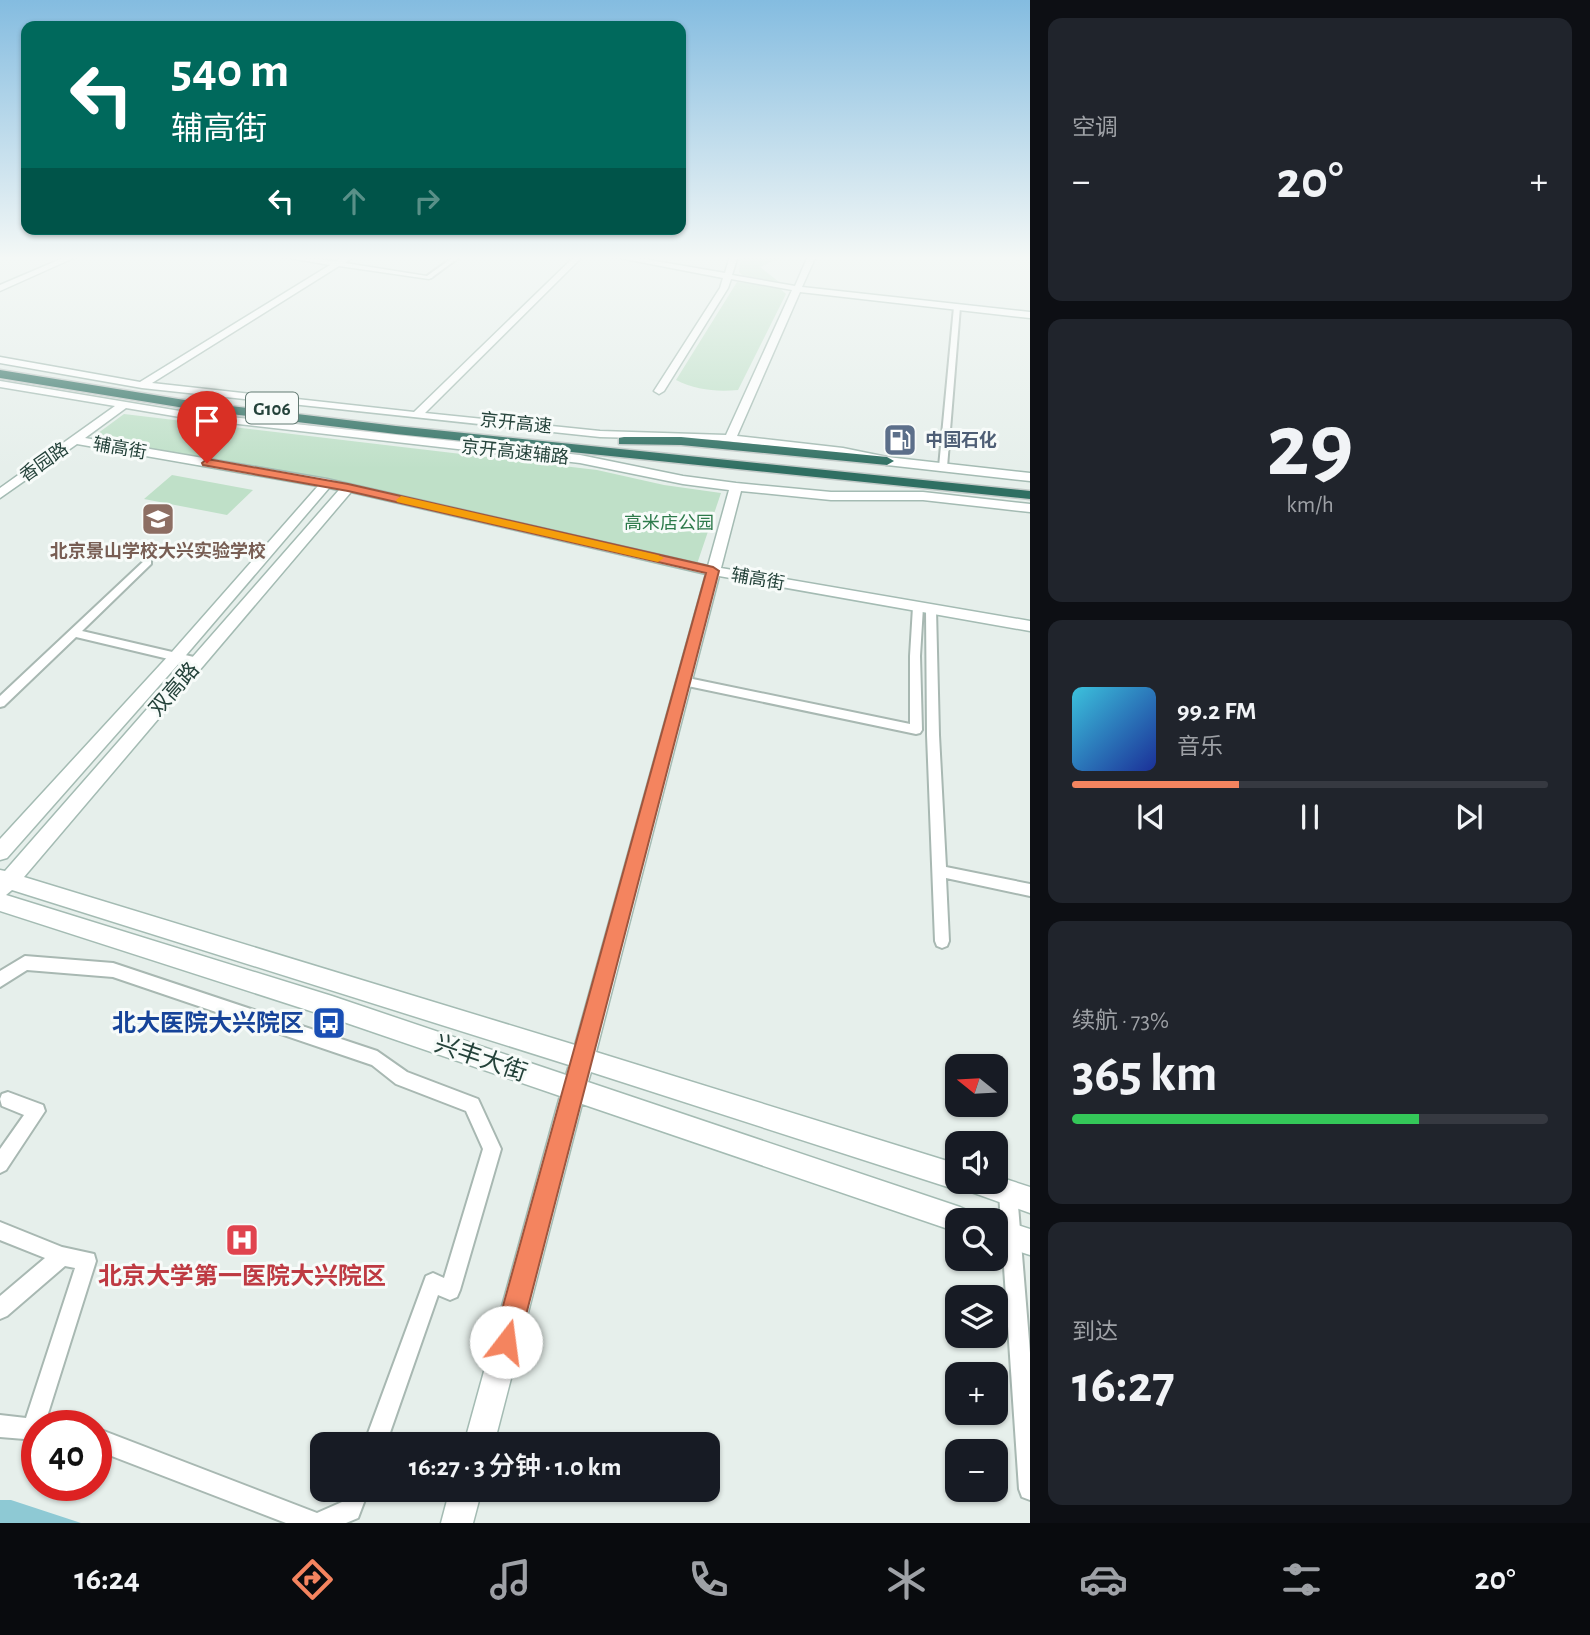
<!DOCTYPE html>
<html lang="zh">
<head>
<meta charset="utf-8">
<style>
  body { margin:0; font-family:"Alegreya Sans","Noto Sans SC",sans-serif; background:#20242c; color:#f1f3f6; height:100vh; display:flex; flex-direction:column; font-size:26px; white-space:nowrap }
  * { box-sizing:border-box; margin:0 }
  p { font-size:23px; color:#9ea1a6 }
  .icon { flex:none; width:38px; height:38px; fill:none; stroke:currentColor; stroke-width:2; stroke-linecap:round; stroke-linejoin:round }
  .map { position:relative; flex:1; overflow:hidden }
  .details { display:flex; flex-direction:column; gap:18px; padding:18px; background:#0d0f14; width:560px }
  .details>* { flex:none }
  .top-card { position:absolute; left:21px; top:21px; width:665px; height:214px; border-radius:14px; box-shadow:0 2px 5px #0004; background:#00695c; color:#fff; overflow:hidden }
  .needle { width:46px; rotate:288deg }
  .tools { position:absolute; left:945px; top:1054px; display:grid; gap:14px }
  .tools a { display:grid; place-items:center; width:63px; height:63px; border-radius:14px; background:#171b24; box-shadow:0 2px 5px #0004; font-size:35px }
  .speed { position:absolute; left:21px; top:1410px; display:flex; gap:14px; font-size:35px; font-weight:700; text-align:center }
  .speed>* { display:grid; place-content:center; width:91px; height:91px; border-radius:50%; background:#171b24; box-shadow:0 2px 5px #0004; line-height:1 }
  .speed .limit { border:10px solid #d22; background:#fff; color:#111 }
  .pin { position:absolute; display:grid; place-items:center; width:60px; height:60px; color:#fff; margin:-72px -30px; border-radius:50% 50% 50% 0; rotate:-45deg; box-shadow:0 0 7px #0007 }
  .pin .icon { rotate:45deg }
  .me { position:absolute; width:77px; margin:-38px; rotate:15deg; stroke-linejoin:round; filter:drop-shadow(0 0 5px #0008) }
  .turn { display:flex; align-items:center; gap:24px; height:147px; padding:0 35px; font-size:32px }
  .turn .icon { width:91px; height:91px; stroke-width:2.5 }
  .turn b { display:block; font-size:49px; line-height:60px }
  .lanes { display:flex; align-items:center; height:66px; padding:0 35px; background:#0003; justify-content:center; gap:35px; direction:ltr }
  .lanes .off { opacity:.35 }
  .big { font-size:52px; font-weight:600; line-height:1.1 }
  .details .tile { flex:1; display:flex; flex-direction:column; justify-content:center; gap:10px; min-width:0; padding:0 24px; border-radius:14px; background:#20242c }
  .details .dial { align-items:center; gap:0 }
  .dial b { font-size:91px; line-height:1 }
  .song { display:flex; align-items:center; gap:21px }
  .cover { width:84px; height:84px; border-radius:10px; background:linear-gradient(135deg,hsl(190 70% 55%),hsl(230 70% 35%)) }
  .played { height:7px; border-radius:4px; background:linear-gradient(90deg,#f4845f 35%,#363941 35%) }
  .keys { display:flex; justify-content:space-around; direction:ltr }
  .heat { display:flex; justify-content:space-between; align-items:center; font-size:38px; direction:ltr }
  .charge { height:10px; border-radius:5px; background:linear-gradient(90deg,#34c759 73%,#363941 0) }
  .trip { position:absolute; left:310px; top:1432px; width:410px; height:70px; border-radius:14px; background:#171b24; box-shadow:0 2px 5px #0004; font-weight:600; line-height:70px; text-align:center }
  .dock { display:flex; height:112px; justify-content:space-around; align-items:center; background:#090b0e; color:#9ea1a6 }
  .dock .icon { width:49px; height:49px }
  .dock .on { color:#f4845f }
  .dock b { font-size:32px; color:#f1f3f6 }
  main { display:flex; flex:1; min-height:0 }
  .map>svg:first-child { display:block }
</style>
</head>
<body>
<main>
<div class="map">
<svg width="1030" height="1523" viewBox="0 0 1030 1523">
  <rect width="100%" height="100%" fill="#e6efeb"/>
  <path fill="#bfe0c8" d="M741,256H785L760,267L779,282L743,276L739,272Z
    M737,282L778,287L786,294L738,390C716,392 696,390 676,380Z
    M124,414L597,470L664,485L721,493L696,567L374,494L86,442Z
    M172,475L253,490L227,515L144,499Z"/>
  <path fill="#8ec9d4" d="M0,1500H11L81,1523H0Z"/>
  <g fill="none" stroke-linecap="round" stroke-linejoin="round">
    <defs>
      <path id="street" d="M455,256H461L431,278H427V276Z
        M957,305L960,307L947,467L943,469L939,467L954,307Z
        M148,559L151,560V564L82,631L198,658L203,662L202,665L198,666L76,637L4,706L0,707V696L145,560Z
        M918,604L923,607L920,656L922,730L920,733L916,734L683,685L677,681L683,677L910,724V656L913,607Z
        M931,606L936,609L939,735L946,867L1030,884V896L946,878L949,941L947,946L942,948L937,946L935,941L927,735L926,609Z
        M25,956L113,963L377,1051L407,1072L478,1099L501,1149L460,1290L457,1297L450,1300L438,1295L386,1444H364L426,1276L433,1273L444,1278L483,1149L466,1111L396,1084L372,1065L113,977L27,970L0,987V971Z
        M8,1092L43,1105L45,1111L6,1170L0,1173V1149L24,1115L2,1106L0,1099L2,1094Z
        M1008,1184L1014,1187L1017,1193L1030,1353V1500L1022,1497L1019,1489L999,1193L1002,1187Z
        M0,1222L62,1247L94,1254L96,1261L45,1423L46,1426H37V1440L0,1437V1415L26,1418L75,1268L65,1266L7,1316L0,1319V1296L45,1258L0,1240Z
        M96,1428L317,1513L342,1502L347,1489H369L358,1518L346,1523H286L96,1450Z"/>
      <path id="secondary" d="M68,256H78L0,291V285Z
        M278,256L336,261L345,256H354L345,263L433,277L429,279L339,266L152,383L414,412L575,256H583L425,413L600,431L726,435L792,290L731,279L728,288L664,391L659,394L654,391L720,288L723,278L609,256H626L725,273L730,256H738L732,275L795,286L808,256H816L802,287L1030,312V318L800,292L737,436L843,448L887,457L1030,473V481L887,465L843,454L716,440L600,437L142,388L0,363V357L140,382L330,265Z
        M0,381L186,412L580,455L683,476L736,483L831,492H923L1030,504V512L923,500H831L741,491L721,568L1030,621V631L719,576L596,1052L957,1164V1181H996V1176L1030,1187V1213L960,1188L957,1190L591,1072L588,1082L960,1207L969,1211L973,1220H957V1232L582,1104L494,1444H464L560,1096L332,1018L0,911V870L5,871L339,490L329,488L181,661L7,858L0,860V839L171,653L318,486L77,444L0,498V488L115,406L0,387ZM126,408L186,418L580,463L683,484L729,490L708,566L327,479L85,438ZM351,492L706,574L575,1045L24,877ZM12,890L569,1065L566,1075L332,996L6,895Z
        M996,1218L1030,1229V1255L996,1244V1220H991Z
        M450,1489H482L473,1523H441Z"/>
      <path id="highway" d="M0,370L197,402L396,426L1030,491V499L396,434L197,410L0,378Z
        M624,437H681L887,457L894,461L887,465L681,445L619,444V438Z"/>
    </defs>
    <use href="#street" stroke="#a8b8b2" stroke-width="4"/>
    <use href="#secondary" stroke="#a4bbb3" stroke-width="3"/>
    <use href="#highway" stroke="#c2cac8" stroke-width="3"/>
    <use href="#street" fill="#fff" fill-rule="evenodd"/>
    <use href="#secondary" fill="#fff" fill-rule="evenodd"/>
    <use href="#highway" fill="#2f6f62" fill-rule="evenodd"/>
  </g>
  <linearGradient id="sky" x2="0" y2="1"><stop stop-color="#84bce0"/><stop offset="0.55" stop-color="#f4f8f6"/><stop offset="1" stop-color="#f4f8f6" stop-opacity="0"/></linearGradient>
  <rect width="1030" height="469" fill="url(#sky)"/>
  <path fill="#f4845f" stroke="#9f563e" stroke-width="2" d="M207,459L348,484L713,567L719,571L519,1342L515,1352L506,1355L496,1352L493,1342L706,573L348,491L203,465L202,463Z"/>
  <path fill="#f59e0b" d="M401,496L658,555L664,558L658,562L397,502L396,500Z"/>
  <defs>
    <symbol id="fuel-square" viewBox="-11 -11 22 22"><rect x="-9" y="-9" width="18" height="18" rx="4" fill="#5c6f8a" stroke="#f7fbf9"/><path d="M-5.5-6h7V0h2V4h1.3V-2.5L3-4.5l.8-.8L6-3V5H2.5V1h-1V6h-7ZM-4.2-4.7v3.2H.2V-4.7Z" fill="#fff"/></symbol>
    <symbol id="school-square" viewBox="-11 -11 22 22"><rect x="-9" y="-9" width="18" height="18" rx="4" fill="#8d6e63" stroke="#f7fbf9"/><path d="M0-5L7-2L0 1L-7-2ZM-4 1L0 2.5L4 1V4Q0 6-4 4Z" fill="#fff"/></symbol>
    <symbol id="bus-square" viewBox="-11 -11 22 22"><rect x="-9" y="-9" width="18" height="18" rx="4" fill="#1a4fb4" stroke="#f7fbf9"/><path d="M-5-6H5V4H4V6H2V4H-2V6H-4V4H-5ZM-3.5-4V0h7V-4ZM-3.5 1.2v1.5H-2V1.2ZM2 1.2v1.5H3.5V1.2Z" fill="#fff"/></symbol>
    <symbol id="hospital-square" viewBox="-11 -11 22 22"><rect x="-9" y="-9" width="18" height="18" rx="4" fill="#e0444e" stroke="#f7fbf9"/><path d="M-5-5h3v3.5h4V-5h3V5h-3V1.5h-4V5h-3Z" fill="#fff"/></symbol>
  </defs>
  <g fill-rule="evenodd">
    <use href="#fuel-square" x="881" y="421" width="38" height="38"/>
    <use href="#school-square" x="139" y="500" width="38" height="38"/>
    <use href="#bus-square" x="310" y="1004" width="38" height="38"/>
    <use href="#hospital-square" x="223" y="1221" width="38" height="38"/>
  </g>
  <g text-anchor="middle" stroke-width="6" stroke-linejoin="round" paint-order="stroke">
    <g font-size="18" fill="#24423a" stroke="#f7fbf9">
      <text transform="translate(516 423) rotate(6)" y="6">京开高速</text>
      <text transform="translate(120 448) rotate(10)" y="6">辅高街</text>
      <text transform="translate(515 452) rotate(6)" y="6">京开高速辅路</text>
      <text transform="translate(44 462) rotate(-35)" y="6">香园路</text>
      <text transform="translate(758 579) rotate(10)" y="6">辅高街</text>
    </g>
    <g font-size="18" font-weight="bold" fill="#4e5e75" stroke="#f7fbf9" text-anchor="start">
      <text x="925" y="446">中国石化</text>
    </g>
    <g font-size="18" fill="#2d7a4b" stroke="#f7fbf9">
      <text x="669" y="529">高米店公园</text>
    </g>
    <g font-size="18" font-weight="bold" fill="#785e54" stroke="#f7fbf9">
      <text x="158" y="557">北京景山学校大兴实验学校</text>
    </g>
    <rect fill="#f7fbf9" stroke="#637a73" stroke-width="2" x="246" y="392.5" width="52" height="31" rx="5"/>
    <g font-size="19" font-weight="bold" fill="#24423a">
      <text x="272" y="415">G106</text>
    </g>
    <g font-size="21" fill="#24423a" stroke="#f7fbf9">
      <text transform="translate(174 689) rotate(-49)" y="7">双高路</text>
    </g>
    <g font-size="24" font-weight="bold" fill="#164399" stroke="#f7fbf9" text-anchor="end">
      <text x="304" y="1031">北大医院大兴院区</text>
    </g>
    <g font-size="24" fill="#24423a" stroke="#f7fbf9">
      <text transform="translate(481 1058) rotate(19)" y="8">兴丰大街</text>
    </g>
    <g font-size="24" font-weight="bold" fill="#be3a42" stroke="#f7fbf9">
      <text x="242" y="1284">北京大学第一医院大兴院区</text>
    </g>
  </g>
</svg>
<div class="tools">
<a><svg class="needle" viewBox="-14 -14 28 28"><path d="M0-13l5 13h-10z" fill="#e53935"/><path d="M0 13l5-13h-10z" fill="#9ea1a6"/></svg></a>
<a><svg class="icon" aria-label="sound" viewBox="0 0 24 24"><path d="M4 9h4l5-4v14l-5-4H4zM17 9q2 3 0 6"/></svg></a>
<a><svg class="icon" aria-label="search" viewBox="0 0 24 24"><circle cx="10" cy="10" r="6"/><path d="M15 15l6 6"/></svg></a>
<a><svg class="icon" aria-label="layers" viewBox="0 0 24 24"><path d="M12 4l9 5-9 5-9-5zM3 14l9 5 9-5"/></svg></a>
<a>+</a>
<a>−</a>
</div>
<div class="speed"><div class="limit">40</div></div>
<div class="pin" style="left:207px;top:463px;background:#d93025"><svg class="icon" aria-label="arrive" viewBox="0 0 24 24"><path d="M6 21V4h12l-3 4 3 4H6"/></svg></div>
<svg class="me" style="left:506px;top:1342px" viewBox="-20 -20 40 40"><circle r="19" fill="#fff"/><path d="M0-13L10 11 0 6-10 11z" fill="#f4845f"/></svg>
<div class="trip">16:27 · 3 分钟 · 1.0 km</div>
<div class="top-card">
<div class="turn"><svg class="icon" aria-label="left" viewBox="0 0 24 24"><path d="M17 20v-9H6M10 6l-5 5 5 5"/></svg><div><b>540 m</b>辅高街</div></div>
<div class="lanes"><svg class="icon" aria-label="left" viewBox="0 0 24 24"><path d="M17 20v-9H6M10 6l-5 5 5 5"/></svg><svg class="icon off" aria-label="ahead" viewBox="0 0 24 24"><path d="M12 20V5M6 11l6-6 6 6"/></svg><svg class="icon off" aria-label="right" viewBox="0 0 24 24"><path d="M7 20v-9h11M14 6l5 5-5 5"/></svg></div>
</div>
</div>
<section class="details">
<div class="tile"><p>空调</p>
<div class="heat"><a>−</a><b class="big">20°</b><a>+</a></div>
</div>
<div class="tile dial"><b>29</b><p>km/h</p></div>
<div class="tile">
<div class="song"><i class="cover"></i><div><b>99.2 FM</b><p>音乐</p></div></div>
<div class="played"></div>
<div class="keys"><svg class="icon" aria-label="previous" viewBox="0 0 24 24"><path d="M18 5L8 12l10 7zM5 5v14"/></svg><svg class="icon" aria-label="pause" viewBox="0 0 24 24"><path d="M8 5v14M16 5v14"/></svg><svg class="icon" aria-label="next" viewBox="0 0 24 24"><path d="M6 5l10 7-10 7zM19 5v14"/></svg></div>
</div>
<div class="tile"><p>续航 · 73%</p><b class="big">365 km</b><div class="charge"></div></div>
<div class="tile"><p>到达</p><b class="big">16:27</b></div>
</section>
</main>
<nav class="dock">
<b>16:24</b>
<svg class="icon on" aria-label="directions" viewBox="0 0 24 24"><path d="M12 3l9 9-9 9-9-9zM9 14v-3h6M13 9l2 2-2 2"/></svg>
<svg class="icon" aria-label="music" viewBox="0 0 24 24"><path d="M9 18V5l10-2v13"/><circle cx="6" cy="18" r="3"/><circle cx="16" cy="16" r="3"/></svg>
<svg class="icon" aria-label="phone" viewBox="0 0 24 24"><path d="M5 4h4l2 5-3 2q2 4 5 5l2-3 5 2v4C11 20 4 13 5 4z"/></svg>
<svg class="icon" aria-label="climate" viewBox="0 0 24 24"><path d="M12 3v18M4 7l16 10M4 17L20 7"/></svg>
<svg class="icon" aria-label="car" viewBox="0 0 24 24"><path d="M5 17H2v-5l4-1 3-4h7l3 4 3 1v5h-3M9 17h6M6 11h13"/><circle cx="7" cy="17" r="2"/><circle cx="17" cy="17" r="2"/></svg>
<svg class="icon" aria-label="filters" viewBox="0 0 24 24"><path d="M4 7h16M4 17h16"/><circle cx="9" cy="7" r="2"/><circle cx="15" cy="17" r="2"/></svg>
<b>20°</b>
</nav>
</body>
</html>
